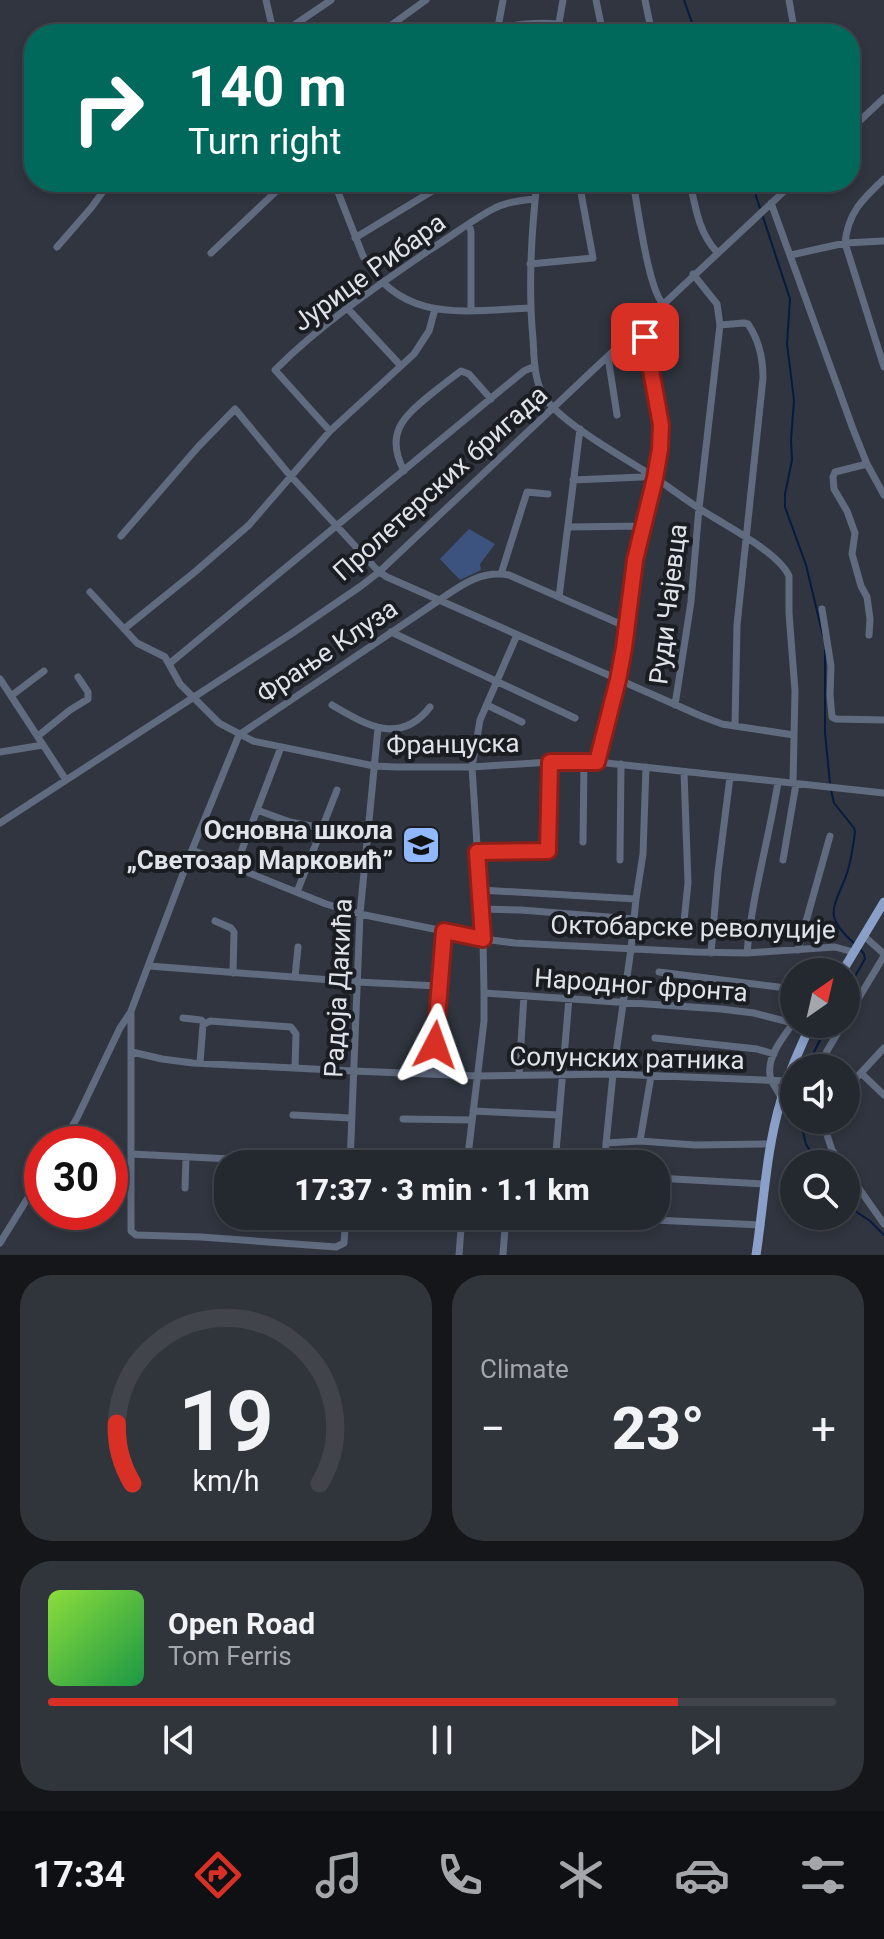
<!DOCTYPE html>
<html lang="en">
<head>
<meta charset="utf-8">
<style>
  body { margin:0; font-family:Roboto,sans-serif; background:#30343b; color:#f1f3f6; height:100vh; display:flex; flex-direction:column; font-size:30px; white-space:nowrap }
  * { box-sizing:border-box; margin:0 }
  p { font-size:26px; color:#a3a6aa }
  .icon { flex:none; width:44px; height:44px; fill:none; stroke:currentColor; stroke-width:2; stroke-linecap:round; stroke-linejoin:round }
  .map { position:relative; height:1255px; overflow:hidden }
  .drawer { display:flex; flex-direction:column; gap:20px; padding:20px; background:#14161a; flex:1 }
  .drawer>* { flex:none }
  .guide { position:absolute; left:24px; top:24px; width:836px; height:168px; border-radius:32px; box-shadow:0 4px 12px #0003,0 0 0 2px #41444b; background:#00695c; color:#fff; overflow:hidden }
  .needle { width:52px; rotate:34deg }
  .tools { position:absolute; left:780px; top:958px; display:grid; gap:16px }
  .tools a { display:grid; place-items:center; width:80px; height:80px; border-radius:50%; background:#24282f; box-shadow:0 4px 12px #0003,0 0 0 2px #41444b; font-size:40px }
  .speed { position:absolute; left:24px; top:1126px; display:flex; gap:16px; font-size:40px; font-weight:700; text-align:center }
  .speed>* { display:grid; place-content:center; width:104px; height:104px; border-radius:50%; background:#24282f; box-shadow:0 4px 12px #0003,0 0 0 2px #41444b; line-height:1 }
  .speed .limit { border:12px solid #d22; background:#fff; color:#111 }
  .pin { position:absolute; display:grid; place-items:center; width:68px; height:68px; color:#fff; margin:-34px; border-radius:16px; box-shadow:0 4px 12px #0006 }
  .me { position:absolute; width:88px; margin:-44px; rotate:4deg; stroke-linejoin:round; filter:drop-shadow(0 0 6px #0008) }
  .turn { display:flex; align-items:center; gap:28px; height:168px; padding:0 32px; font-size:36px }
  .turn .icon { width:104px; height:104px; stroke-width:2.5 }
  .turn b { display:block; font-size:56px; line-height:68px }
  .big { font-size:60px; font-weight:800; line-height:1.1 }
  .drawer .card { flex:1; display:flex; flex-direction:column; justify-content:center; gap:12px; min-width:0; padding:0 28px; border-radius:32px; background:#30343b }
  .drawer .dial { align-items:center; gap:0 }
  .dial svg { height:208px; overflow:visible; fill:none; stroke:#41444b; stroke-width:7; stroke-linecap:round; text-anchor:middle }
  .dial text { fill:#f1f3f6; stroke:none }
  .song { display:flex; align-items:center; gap:24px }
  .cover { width:96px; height:96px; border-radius:12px; background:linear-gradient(135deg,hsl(90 70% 55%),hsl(140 70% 35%)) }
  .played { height:8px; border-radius:4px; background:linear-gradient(90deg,#d93025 80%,#41444b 80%) }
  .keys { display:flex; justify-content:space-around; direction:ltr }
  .heat { display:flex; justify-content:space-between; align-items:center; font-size:44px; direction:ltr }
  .drawer .tiles { flex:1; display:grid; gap:20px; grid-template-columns:1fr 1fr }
  .card:last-child { grid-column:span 2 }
  .trip { position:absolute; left:214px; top:1150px; width:456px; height:80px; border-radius:32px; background:#24282f; box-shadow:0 4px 12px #0003,0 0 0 2px #41444b; font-weight:800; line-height:80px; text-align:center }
  .menu { display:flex; height:128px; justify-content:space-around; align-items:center; background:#0e1013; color:#a3a6aa }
  .menu .icon { width:56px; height:56px }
  .menu .on { color:#d93025 }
  .menu b { font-size:36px; color:#f1f3f6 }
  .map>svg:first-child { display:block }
</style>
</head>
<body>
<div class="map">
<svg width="884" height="1255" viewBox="0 0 884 1255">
  <rect width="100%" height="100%" fill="#30353f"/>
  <path fill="#3b537e" d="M469,529L495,544L480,564L481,570L460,580L440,559Z"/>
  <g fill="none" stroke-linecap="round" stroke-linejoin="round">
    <path stroke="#071b41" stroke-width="2" d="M684,0L696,34
      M755,182L756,196L760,208
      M762,214L790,299L787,344L794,400L791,440L792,460L785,494V507L806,565L823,636
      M825,650V733L830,783
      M831,790L834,803L854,828L855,832C853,846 851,863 846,876C833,910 823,916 855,944
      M846,992L865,959L864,954L859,948
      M806,1068L828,1024
      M800,1120L806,1144L818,1164
      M846,1205L870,1221L884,1235"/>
    <path stroke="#606b80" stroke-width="7" d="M266,0L271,22L278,34
      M596,0L603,34
      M645,0L652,34
      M789,0L795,34
      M498,27L503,0
      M281,34L331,0
      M379,34L426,0
      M477,34C504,26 530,21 558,24
      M557,34L563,0
      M850,130L884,98
      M884,179C863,199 848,212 845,243L884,367
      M334,182L363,256C401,324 464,311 530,308
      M537,182C531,235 528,286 533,339C534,357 534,377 542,393C554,419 627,460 653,476C673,490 692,505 713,517C734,530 779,554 789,576V613L795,691L793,783
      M633,182C638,208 648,288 663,304
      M690,182C695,206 699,234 717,252
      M337,191L348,182
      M771,203L853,429L867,464L884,495
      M469,224L471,232V310
      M355,238L447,182
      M57,247L91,208L110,182
      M211,253L286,182
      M791,255L845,243L884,241
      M530,264L593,258L579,182
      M348,309L401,366
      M720,325L744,323L748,324C759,340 763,359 763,378L737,625L735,726
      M608,357L617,415
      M330,431L275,370C321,324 377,286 431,249C452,236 472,220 493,209C506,202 521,200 535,199
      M867,464L835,472L833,477L834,489L847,511L855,533L852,554L861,586L867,597L870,619L869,635
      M404,471C385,434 402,418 430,395C440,387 450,379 461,371L469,374L491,399
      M573,480L642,477L649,474
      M568,527L643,526
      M121,536L198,447L235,409L288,473L379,572L387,577L701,716L722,724L794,735
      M501,574L527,492L548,494
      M90,592L137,643L165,657L180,684L219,723L253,741L374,766L396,767H472L550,762H597L884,793
      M559,597L580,429
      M822,609L831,666L830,695L832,717L836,719L884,720
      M124,629L196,571L249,525L330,431L414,354L429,331L435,309
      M391,632L575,718
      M169,664L524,371L535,366
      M0,679L66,780
      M11,696L44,671
      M332,705C366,725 400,746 430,707
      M487,705L522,722
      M675,705L691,602L699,508L720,325L717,304L693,274
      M38,736L70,710L88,699V692L78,677
      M0,752L43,745
      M597,762L618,680L624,648L635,560L655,478L660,449L661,425L642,325
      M257,810L290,822L322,828
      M0,823L291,634L361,586L379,572C517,442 655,311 794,182
      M583,842L584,762
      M192,850L326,904L360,914L483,939L515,943L695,952L747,953L835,947L853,952
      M477,852L548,851L550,762
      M620,860L621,764
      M783,860L796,784
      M235,868L281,747
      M480,890L636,899
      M297,892L337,790
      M481,909L521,910L633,919
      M215,921L231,928L234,932L233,973
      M684,921L688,883L684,772
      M864,936L884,954
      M798,950L830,836
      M711,953L718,872L730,777
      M747,953C752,895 769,839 778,782
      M149,966L357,982L438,986
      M659,972L794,989
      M295,977L298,947
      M484,993L721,1009L754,1013L793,1023
      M183,1018L201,1020L205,1023
      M846,1019L884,956
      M655,1038L757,1049L774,1054
      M132,1052L162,1059L193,1063L353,1071L478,1076L613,1074L787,1081
      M200,1063L203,1025L210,1021L291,1027L296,1034L295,1068
      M821,1068L827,1051L843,1024
      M861,1073L884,1095
      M433,1074L444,931
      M519,1074L524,996
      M846,1089L884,1048
      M781,1098C778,1090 771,1083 770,1075C767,1056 784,1036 794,1022
      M473,1111L559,1115
      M293,1115L351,1118
      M403,1119L472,1120
      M822,1120L832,1150L842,1164
      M640,1141L651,1076
      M606,1143L640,1141L695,1145L771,1144
      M62,1144L77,1118L120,1028L130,1013
      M131,1154L334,1164
      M350,1164L360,914L378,728
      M467,1164L484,1021V993L483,939L472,767L480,720L517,635
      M555,1164L569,998
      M604,1164L613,1074L631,949L636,899L643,854L646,767
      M846,1170L884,1224
      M656,1178L765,1184
      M185,1188L186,1157
      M346,1216L344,1243L336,1247L201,1237L136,1235L131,1231V1011L192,850L239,735L438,601C460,586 480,570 509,575L627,627
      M607,1216L611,1218L761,1225
      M551,1217V1216
      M400,1222L404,1216
      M0,1243L42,1175
      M503,1254L506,1216
      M459,1255L462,1216"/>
    <path stroke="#8aa0c9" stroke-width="9" d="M842,972L884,902
      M756,1255C764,1203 766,1150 781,1100C788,1074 800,1048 811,1024"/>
  </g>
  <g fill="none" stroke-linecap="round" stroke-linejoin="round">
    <defs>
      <path id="route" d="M435,1045L444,931L483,939L477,852L548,851L550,762H597L618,680L624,648L635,560L655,478L660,449L661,425L645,337"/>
    </defs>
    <use href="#route" stroke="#8d1f18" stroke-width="20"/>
    <use href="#route" stroke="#d93025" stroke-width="14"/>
  </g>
  <defs>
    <symbol id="school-square" viewBox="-11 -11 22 22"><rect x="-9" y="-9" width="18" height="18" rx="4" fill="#91b8fd" stroke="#1a1d21"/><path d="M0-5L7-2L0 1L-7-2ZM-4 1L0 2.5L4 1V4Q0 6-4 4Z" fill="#111"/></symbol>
  </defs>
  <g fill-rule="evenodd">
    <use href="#school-square" x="399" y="823" width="44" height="44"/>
  </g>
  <g text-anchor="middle" stroke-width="8" stroke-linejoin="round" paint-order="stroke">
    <g font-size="26" fill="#e0e4ea" stroke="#1a1d21">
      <text transform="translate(369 272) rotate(-36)" y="9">Јурице Рибара</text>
      <text transform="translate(440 483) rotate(-42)" y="9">Пролетерских бригада</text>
      <text transform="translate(668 604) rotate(-83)" y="9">Руди Чајевца</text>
      <text transform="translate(327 651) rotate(-34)" y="9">Фрање Клуза</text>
      <text transform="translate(453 744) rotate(-1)" y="9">Француска</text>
      <text transform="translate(693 927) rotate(1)" y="9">Октобарске револуције</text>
      <text transform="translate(641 985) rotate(4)" y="9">Народног фронта</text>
      <text transform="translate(338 988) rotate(-87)" y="9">Радоја Дакића</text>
      <text transform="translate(627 1058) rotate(1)" y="9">Солунских ратника</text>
    </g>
    <g font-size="26" font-weight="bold" fill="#e0e4ea" stroke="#1a1d21" text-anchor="end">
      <text x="393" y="839">Основна школа<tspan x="393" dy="30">„Светозар Марковић”</tspan></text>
    </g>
  </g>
</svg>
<div class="tools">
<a><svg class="needle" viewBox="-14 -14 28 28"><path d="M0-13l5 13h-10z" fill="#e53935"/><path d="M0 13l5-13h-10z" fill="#a3a6aa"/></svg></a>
<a><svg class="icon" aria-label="sound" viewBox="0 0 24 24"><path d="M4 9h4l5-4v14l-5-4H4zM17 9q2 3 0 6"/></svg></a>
<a><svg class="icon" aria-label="search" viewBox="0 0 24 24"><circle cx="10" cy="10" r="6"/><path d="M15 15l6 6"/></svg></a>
</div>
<div class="speed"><div class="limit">30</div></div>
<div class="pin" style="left:645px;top:337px;background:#d93025"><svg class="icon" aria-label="arrive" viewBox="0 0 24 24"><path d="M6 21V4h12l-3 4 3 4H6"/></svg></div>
<svg class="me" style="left:435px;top:1045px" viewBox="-20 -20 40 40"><path d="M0-17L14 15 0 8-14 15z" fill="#d93025" stroke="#fff" stroke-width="4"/></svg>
<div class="trip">17:37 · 3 min · 1.1 km</div>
<div class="guide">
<div class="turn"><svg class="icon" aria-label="right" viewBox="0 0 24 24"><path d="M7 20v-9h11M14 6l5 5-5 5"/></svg><div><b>140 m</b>Turn right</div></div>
</div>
</div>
<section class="drawer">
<div class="tiles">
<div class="card dial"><svg viewBox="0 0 100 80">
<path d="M14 69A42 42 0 1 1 86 69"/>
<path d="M14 69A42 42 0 0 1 8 46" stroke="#d93025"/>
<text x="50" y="56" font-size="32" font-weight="700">19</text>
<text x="50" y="72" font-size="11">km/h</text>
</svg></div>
<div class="card"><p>Climate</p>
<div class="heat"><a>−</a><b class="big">23°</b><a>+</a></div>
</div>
<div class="card">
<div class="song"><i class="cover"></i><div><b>Open Road</b><p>Tom Ferris</p></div></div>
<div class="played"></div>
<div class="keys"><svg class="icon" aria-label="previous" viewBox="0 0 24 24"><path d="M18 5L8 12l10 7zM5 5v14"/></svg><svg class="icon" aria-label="pause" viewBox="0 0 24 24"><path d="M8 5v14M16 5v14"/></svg><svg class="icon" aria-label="next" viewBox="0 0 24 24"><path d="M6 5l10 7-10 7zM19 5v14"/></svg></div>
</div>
</div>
</section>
<nav class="menu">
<b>17:34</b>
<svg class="icon on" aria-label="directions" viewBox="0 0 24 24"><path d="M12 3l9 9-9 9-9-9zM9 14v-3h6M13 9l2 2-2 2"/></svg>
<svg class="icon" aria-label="music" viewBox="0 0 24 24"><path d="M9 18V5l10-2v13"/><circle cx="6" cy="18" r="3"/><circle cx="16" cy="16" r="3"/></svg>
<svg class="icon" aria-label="phone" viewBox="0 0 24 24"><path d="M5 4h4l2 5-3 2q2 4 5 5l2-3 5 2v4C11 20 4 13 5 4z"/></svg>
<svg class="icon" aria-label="climate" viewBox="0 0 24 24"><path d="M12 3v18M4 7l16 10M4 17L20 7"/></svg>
<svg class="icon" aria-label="car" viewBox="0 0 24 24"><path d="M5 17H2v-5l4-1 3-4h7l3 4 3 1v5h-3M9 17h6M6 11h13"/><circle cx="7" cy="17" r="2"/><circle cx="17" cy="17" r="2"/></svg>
<svg class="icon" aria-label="filters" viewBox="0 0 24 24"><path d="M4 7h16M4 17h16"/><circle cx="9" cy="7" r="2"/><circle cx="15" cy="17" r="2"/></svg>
</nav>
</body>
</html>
